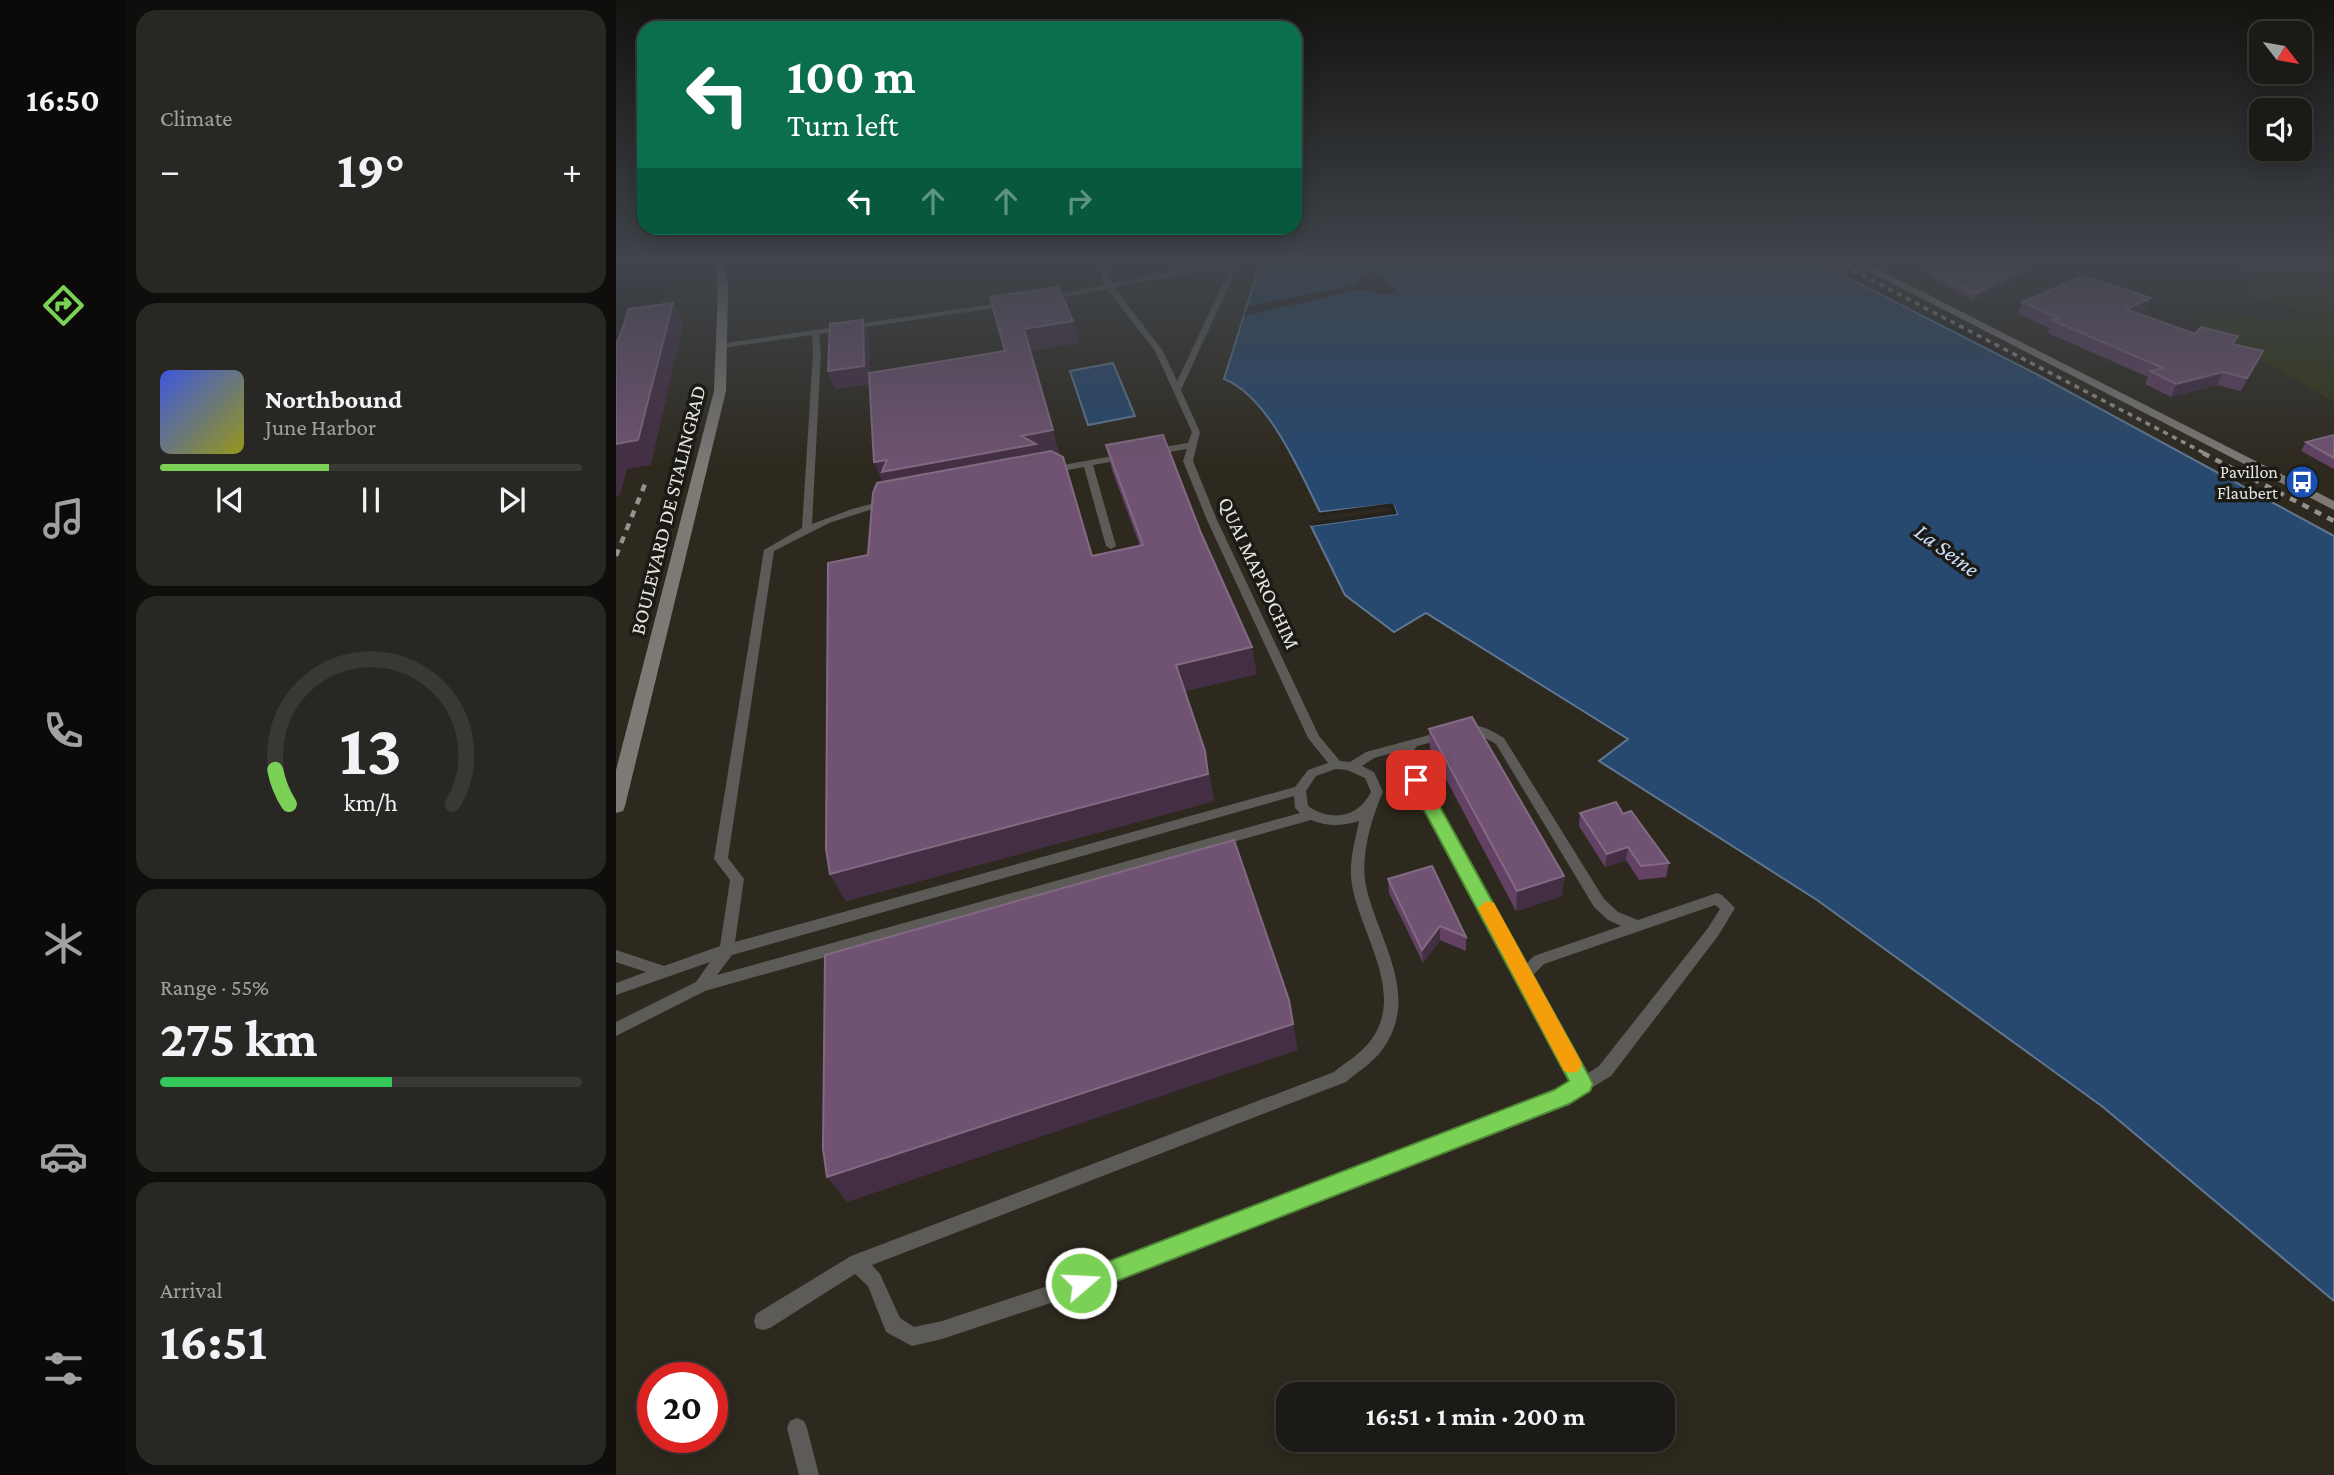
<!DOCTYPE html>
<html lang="en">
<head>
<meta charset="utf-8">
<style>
  body { margin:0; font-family:"Crimson Pro",serif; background:#292723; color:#f1f3f6; height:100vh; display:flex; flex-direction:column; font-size:26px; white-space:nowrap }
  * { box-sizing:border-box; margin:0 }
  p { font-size:23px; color:#a0a1a1 }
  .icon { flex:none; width:38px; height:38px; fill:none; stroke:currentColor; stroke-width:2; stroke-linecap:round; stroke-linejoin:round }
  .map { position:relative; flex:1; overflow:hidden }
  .side { display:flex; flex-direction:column; gap:10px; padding:10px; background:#0f0e0c; width:490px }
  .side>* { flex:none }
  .guide { position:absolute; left:21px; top:21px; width:665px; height:214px; border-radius:21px; box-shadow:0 4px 18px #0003,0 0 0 2px #3a3835; background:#0b6e4f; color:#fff; overflow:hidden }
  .needle { width:46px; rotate:121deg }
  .buttons { position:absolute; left:1633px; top:21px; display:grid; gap:14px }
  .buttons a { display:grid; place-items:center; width:63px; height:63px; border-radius:14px; background:#1c1a16; box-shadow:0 4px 18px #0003,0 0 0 2px #3a3835; font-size:35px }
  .speed { position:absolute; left:21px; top:1362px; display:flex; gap:14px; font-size:35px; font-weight:700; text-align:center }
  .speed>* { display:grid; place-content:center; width:91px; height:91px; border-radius:50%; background:#1c1a16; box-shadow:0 4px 18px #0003,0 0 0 2px #3a3835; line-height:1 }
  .speed .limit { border:10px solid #d22; background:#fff; color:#111 }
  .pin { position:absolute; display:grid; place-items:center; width:60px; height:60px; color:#fff; margin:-30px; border-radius:14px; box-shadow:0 4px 10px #0006 }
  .me { position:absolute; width:77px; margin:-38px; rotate:71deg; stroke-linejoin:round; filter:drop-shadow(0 0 5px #0008) }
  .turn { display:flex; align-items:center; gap:24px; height:147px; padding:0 35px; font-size:32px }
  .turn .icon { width:91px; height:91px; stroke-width:2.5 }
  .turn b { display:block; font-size:49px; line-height:60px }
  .lanes { display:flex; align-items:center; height:66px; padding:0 35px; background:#0003; justify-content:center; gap:35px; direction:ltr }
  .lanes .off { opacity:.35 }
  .big { font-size:52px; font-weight:700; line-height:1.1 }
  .side .widget { flex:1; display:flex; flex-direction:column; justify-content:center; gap:10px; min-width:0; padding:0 24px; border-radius:21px; background:#292723 }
  .side .dial { align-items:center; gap:0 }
  .dial svg { height:182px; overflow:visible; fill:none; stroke:#3a3835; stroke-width:7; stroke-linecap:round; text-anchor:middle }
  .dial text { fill:#f1f3f6; stroke:none }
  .song { display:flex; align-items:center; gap:21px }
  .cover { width:84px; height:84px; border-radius:10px; background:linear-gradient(135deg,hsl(230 70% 55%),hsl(60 70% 35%)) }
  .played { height:7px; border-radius:4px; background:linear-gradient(90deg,#7bd155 40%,#3a3835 40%) }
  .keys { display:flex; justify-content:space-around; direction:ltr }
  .heat { display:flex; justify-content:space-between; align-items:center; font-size:38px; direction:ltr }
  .charge { height:10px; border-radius:5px; background:linear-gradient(90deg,#34c759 55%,#3a3835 0) }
  .trip { position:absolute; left:660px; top:1382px; width:399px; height:70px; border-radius:21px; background:#1c1a16; box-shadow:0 4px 18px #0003,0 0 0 2px #3a3835; font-weight:700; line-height:70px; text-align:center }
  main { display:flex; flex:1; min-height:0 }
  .menu { display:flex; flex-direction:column; width:126px; justify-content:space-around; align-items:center; background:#0b0a09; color:#a0a1a1 }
  .menu .icon { width:49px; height:49px }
  .menu .current { color:#7bd155 }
  .menu b { font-size:32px; color:#f1f3f6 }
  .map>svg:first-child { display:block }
</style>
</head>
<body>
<main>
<nav class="menu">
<b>16:50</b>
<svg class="icon current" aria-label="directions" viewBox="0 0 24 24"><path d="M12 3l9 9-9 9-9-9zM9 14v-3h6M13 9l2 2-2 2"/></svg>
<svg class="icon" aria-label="music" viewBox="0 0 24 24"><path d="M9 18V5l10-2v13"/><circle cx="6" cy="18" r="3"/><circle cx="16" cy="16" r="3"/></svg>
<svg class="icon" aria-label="phone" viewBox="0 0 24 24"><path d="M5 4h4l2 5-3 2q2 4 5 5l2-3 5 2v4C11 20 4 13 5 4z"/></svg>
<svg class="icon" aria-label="climate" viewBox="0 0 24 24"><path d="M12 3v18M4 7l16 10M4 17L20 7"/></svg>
<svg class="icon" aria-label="car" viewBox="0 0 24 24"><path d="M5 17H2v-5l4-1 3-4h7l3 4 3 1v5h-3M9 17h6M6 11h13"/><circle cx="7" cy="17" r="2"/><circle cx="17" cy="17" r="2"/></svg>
<svg class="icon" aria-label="filters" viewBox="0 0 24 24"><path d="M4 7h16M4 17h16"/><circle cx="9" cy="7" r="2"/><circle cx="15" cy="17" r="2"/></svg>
</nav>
<section class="side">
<div class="widget"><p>Climate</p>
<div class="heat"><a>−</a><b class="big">19°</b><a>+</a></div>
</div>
<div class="widget">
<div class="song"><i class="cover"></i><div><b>Northbound</b><p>June Harbor</p></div></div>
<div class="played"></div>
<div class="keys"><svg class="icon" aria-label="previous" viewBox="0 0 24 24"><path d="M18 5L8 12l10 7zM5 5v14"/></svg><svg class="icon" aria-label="pause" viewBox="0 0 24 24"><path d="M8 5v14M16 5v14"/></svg><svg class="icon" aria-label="next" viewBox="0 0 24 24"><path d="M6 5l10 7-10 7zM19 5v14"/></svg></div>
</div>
<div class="widget dial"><svg viewBox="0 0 100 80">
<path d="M14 69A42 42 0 1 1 86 69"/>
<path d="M14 69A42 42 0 0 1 8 54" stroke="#7bd155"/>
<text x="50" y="56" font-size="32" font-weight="700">13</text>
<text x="50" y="72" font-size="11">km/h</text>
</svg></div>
<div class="widget"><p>Range · 55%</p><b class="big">275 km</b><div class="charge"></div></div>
<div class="widget"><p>Arrival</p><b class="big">16:51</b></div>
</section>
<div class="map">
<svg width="1718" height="1475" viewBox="0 0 1718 1475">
  <rect width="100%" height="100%" fill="#25231e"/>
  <path fill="#2e291e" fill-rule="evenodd" d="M60,261H645L632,306L621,384L668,437L704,512L777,503L810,612L1013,739L984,761L1201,900L1487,1107L1718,1301V1475H0V324L38,315L61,271ZM37,1377H96V1437H37ZM672,1395H1046V1440H672Z
    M1237,261H1620L1643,278L1621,291L1685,311L1658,321L1589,307L1583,324L1718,402V542Z"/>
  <path fill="#323615" d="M1620,261H1718V402L1582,324L1588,307L1658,321L1684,311L1620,291L1643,278Z"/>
  <path fill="#27486f" stroke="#607791" stroke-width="2" d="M645,261H1199L1426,377L1718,536V1301L1487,1107L1201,900L983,761L1012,739L810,613L778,632L729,595L695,526L781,514L777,504L704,512C684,472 652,396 608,379Z
    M497,363L519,416L472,425L454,371Z"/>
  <path fill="#25231e" d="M756,271L782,292L763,295L745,289L628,316L632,306L739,285L744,280L740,276Z
    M777,503L781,514L695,526L694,522L776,511L774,507L705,516L701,513Z"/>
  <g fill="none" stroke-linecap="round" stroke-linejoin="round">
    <path fill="#5d5b58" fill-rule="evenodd" d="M609,262L621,268L565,390L584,432L577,461L601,520L703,736L724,761L734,762L750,752L828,731L832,732L834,735L832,738L801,746L794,756L910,964L918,956L1005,926L992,920L978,907L880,744L862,734H842L840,731C855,719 874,729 888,738L988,899L1002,912L1022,920L1101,893L1106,895L1119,908L1102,936L995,1076L952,1102L489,1285L326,1339L296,1346L270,1332L252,1286L239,1274L154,1328L147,1330L140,1328L138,1321L140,1314L235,1256L718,1072C730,1062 746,1053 755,1040C790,993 744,933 736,885C732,864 739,841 743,821C726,826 712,827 695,820L89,991L0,1036V1022L80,982L94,962L0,995V983L30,972L0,962V950L48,966L104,946L114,880L98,859L148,550L186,528L197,353L196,335L106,348H103V344L392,302L396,304L392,306L203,334L205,353L196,524L236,509L270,500L275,503L213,523L158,551L112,858L128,879L119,942L679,787L692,770L712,763L692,738L591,520L567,461L571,449L536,455L531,452L536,449L572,443L576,432L539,351L491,289L431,300L427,298L488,285L484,271L488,269L492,271L495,284ZM608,266L614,269L561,381L547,351L498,287ZM783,751L781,755L956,1082L940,1092L489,1267L326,1321L298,1327L284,1318L264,1274L256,1265L730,1082C741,1072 757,1063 766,1050C806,995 762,941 750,886C744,857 755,819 767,792L758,772L746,766L758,758ZM720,769L731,770L749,778L755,792C742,818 715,822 692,806L690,791L700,776ZM678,796L679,808L684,813L101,975L116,955ZM1099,905L1104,909L1092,928L983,1066L969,1075L916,976L928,964Z
      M508,454L511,455V459L477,465L500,546L495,549L490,546L468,467L436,473L431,470L436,467Z
      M181,1418L188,1421L191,1428L203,1475H183L171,1428L174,1421Z"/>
    <path fill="#7d7a76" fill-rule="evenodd" d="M99,261H109L112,287L110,391L9,806L7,811L0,813V770L98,391L102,287Z
      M1233,261H1246L1718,501V510Z"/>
    <path stroke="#95938f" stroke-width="3.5" stroke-dasharray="5 5" stroke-linecap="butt" d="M1219,261L1590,454"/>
    <path stroke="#95938f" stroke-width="4.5" stroke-dasharray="7 7" stroke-linecap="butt" d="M1587,453L1718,521
      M0,556L31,479"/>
  </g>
  <path fill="#624164" d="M1313,261H1389L1407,276L1357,300L1313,278L1314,272L1327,269Z
    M1406,302L1530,311L1523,314L1579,334L1622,336L1618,344L1647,351L1641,364L1625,391L1601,385L1555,397L1529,384L1532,377L1432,333L1433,328L1402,314Z
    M457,321L462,343L414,351L443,454H441L476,556L524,546L496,470L490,445L641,674L569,691L589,751L598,801L230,901L214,874L252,555L266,482L254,384L219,389L253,337L254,372L389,351Z
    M1718,435V469L1685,451L1690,442Z
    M813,729L948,876L946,896L900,911L814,749Z
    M964,813L1007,814L1053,863L1050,877L1023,880L1010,860L989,867L963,826Z
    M772,879L850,937V951L824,940L807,963L773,893Z"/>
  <path fill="#442e43" d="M1409,269L1407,276L1357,300L1359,294Z
    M1535,298L1530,311L1505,321L1510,309Z
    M57,303L67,325L35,465L11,469L4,495L0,496V444Z
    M247,320L253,337L255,384L219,389L212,371Z
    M457,321L462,343L414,351L408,329Z
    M1647,351L1641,364L1625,391L1631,378Z
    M1607,372L1601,385L1555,397L1560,384Z
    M437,430L443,454L268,486L258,462Z
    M636,647L641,674L566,692L560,665Z
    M589,751L598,801L230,901L214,874Z
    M1012,847L1010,860L989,867L991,854Z
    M948,876L946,896L900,911L901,891Z
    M824,926V940L807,963L806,950Z
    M673,1000L682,1050L231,1202L211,1177Z"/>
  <path fill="#705372" stroke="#836a83" stroke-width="2" d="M1326,261H1389L1409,269L1359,294L1314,272L1337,267Z
    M1467,276L1535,298L1510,309L1579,334L1585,327L1622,336L1616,344L1647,351L1631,378L1607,372L1560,384L1534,371L1547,368L1436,320L1442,318L1406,302Z
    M442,287L457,321L408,329L437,430L405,436L420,444L266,472L271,460L258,462L253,373L389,351L374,297Z
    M57,303L22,440L0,444V341H2L13,309Z
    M247,320L248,366L212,371L214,324Z
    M547,435L585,533L636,647L560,665L589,751L592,774L214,874L210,849L212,563L252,555L257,493L261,483L435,451L447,457L476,556L527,545L490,445Z
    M1718,435V458L1690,442Z
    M856,717L948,876L901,891L813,729Z
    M1000,802L1007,814L1015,811L1053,863L1025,866L1012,847L991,854L964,813Z
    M618,840L673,1000L677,1024L211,1177L207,1149L209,955Z
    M816,866L850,937L824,926L806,950L772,879Z"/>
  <linearGradient id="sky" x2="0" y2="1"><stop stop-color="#141310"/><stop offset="0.56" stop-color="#40454c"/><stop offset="1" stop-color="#40454c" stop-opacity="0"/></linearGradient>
  <rect width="1718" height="468" fill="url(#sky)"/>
  <path fill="#7bd155" stroke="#508837" stroke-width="2" d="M800,774L809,780L974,1078L977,1084L974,1091L953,1104L465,1295L457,1292L453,1283L457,1275L938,1090L953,1081L792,780Z"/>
  <path fill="#f59e0b" d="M871,901L878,903L963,1058L966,1064L963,1071L955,1073L948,1071L862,908Z"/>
  <defs>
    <symbol id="bus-disc" viewBox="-11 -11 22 22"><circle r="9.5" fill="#1a4fb4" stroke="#1c1a15"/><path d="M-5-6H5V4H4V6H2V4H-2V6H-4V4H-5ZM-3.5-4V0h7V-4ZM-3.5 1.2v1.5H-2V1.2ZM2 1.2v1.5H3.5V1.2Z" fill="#fff"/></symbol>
  </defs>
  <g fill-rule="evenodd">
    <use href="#bus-disc" x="1667" y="463" width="38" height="38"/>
  </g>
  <g text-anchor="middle" stroke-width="7" stroke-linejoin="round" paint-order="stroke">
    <g font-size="18" fill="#e6e5e1" stroke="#1c1a15" text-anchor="end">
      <text x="1662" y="478">Pavillon<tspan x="1662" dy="21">Flaubert</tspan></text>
    </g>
    <g font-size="21" fill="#e6e5e1" stroke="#1c1a15">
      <text transform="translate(52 510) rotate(-76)" y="7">BOULEVARD DE STALINGRAD</text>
      <text transform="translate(643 573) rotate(65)" y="7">QUAI MAPROCHIM</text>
    </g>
    <g font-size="23" font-style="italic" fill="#cbe0fb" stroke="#1c1a15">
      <text transform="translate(1331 550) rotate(36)" y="8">La Seine</text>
    </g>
  </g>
</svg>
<div class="buttons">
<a><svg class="needle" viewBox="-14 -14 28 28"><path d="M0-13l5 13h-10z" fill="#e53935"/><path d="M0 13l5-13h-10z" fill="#a0a1a1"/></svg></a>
<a><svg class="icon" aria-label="sound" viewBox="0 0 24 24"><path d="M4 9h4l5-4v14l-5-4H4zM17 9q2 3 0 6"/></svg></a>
</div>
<div class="speed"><div class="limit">20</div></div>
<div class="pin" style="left:800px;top:780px;background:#d93025"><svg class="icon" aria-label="arrive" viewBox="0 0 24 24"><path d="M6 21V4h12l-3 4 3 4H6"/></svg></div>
<svg class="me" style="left:465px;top:1283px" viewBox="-20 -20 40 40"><circle r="17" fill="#7bd155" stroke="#fff" stroke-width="3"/><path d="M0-11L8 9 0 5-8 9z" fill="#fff"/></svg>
<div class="trip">16:51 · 1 min · 200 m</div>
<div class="guide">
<div class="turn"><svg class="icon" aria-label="left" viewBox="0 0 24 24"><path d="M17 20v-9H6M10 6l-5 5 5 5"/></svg><div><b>100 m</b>Turn left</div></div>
<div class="lanes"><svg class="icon" aria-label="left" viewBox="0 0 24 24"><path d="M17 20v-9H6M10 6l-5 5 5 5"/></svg><svg class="icon off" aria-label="ahead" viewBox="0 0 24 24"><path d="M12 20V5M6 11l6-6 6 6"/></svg><svg class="icon off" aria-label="ahead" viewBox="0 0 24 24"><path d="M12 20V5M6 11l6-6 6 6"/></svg><svg class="icon off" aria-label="right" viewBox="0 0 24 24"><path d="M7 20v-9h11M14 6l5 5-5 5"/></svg></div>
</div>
</div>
</main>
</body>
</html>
